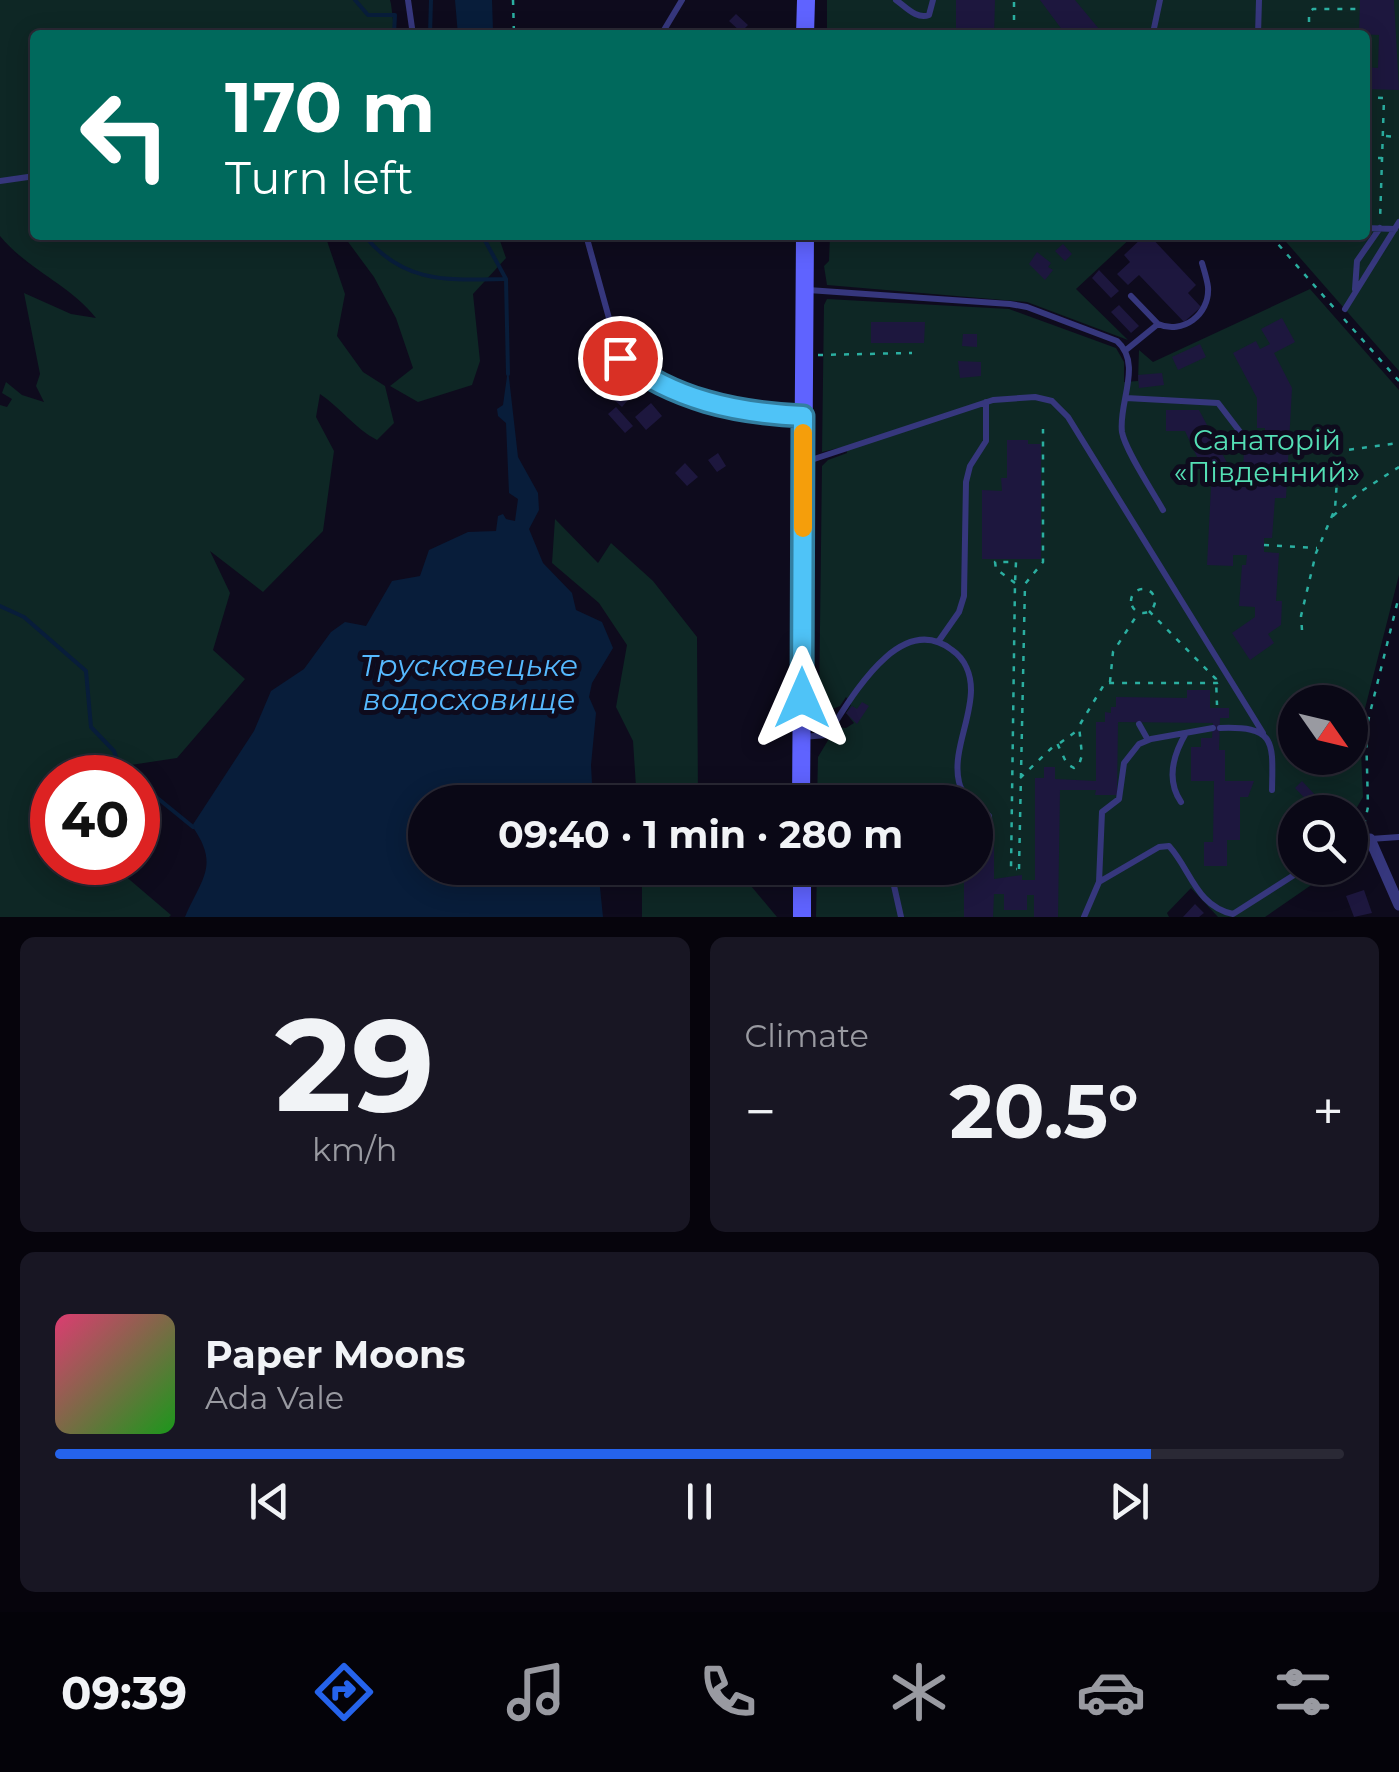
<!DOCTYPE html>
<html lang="en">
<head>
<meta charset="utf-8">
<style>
  body { margin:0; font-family:Montserrat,sans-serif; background:#181623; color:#f1f3f6; height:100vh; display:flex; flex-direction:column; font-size:38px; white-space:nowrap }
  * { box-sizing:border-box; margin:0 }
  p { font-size:32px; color:#999aa1 }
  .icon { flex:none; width:55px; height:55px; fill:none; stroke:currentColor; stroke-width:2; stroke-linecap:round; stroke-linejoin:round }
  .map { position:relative; height:917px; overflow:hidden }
  .drawer { display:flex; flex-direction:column; gap:20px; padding:20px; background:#06040c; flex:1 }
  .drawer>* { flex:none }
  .hud { position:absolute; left:30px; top:30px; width:1340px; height:210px; border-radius:10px; box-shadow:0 5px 25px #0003,0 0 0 2px #2a2935; background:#00695c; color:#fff; overflow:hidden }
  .needle { width:65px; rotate:124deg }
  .buttons { position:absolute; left:1278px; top:685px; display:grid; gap:20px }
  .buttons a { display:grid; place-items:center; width:90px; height:90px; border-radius:50%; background:#0a0816; box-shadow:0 5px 25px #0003,0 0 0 2px #2a2935; font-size:50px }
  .speed { position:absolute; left:30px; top:755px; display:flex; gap:20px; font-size:50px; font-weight:700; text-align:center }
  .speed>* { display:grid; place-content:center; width:130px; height:130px; border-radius:50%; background:#0a0816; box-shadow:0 5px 25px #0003,0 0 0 2px #2a2935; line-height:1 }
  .speed .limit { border:15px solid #d22; background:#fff; color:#111 }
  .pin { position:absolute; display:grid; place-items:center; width:85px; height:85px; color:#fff; margin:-42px; border:5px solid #fff; border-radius:50%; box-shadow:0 2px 10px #0007 }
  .me { position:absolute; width:110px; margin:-55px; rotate:0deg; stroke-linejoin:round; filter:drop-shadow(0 0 8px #0008) }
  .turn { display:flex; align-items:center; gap:35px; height:210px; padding:0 30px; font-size:45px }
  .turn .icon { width:130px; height:130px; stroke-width:2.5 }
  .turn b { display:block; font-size:70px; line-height:85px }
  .big { font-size:75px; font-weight:700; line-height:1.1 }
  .drawer .tile { flex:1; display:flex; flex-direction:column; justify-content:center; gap:15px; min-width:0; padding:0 35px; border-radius:15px; background:#181623 }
  .drawer .dial { align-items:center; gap:0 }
  .dial b { font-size:130px; line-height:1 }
  .song { display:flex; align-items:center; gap:30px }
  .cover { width:120px; height:120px; border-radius:15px; background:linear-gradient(135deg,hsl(340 70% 55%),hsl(120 70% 35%)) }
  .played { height:10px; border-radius:5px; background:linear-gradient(90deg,#2563eb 85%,#2a2935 85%) }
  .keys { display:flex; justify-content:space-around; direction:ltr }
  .heat { display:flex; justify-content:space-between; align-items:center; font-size:55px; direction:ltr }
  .drawer .tiles { flex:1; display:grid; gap:20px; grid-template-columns:1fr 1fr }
  .tile:last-child { grid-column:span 2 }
  .trip { position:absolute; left:408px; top:785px; width:585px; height:100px; border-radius:50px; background:#0a0816; box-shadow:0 5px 25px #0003,0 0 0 2px #2a2935; font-weight:700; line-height:100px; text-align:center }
  .tab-bar { display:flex; height:160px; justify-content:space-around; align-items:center; background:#040309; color:#999aa1 }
  .tab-bar .icon { width:70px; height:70px }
  .tab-bar .current { color:#2563eb }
  .tab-bar b { font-size:45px; color:#f1f3f6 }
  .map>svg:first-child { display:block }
</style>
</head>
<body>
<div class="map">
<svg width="1399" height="917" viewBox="0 0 1399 917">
  <rect width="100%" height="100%" fill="#0e0b1d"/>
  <path fill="#0e2725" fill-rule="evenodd" d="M0,0H390L391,4L395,35H35V235H325L345,294L337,336L363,372L385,386L394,423L377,440C354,428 341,408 320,394L316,417L334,451L323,531L263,592L210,551L230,593L213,650L245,679L177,758L124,766L127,777L52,778V862L110,863L171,915L169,917H0V405L7,407L12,399L2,393L6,382L22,395L44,402L36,386L40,374L24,293L71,314L96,318C69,284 28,270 0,236Z
    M827,0H1399V371L1280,235H1365V35H827Z
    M343,235H498L506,258L473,294L480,361L472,385L418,402L390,386L413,368L396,318L374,277Z
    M830,235H1134L1076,289L1128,340L1027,302L827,285L824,266L829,261Z
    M1310,289L1399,390V575L1360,728L1363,797L1350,819V812H1295V868H1336L1265,917H1218L1191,888L1167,913L1169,917H816L817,868H975V802H817L818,757L836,727L846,728L854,723L846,713L851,705L846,697L840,706L825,712L819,707L822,466L828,460L847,453V446L822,452L824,305L827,299L1009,309L1116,348L1124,362V382L1138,381L1139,350L1153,362ZM1295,702H1350V758H1295Z
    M555,519L598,563L611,543L653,581L697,637L698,802H637L633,741L616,707L627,645L599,603L552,563Z
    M642,868H736L777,917H642Z"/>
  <path fill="#081d3a" d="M455,0H492L493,31L458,35Z
    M508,369L518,457L538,493L539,510L529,529L543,563L572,593L576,610L602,622L613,648L592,683L589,697L596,713L591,765L593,802H425V868H598L603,917H185C202,878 220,865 192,826L254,731L271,691L304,669L331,632L345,622L366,626L392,581L420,576L429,550L468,532L496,531L498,516L503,514L506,519L515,521L518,499L509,493L506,423L498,416L497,409L503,405Z"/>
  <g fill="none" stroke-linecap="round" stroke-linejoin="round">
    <path stroke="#081d3a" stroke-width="4" d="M355,0L368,15H395L394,34L389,35
      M430,35L431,0
      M364,235C403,284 448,280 504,279
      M482,235L506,279L508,374
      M0,606L24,617L86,671L91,727L114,751L121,772L142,776L150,792L193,827"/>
  </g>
  <path fill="#1d173e" d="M956,0H995L994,35H956Z
    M1040,0H1075L1104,35H1066Z
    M1360,0H1394L1399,90L1365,89V67L1378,68L1379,35L1359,34Z
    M736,14L748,25L741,32L729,21Z
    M1145,235H1149L1196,285L1188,293L1201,307L1184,322L1139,275L1128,285L1117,274L1130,262L1124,255Z
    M1063,244L1072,254L1065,261L1055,251Z
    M1037,252L1051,263L1048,267L1053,270L1045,280L1029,264Z
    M1099,270L1119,291L1111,298L1092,278Z
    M1119,305L1139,326L1131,333L1111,312Z
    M1282,318L1295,342L1274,353L1292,388L1286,498H1275L1272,538H1264V552L1279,553L1276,601H1282L1281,625L1268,634L1274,643L1250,660L1232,633L1255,617V607L1239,606L1242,565H1246L1247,555H1233V566L1207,565L1211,487L1185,431H1166V410H1199L1233,474H1243L1244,448L1265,438V428H1257V398L1233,353L1256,341L1260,349L1270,344L1261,329Z
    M871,322H925L924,343H871Z
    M963,334H977V347L962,346Z
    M1200,344L1206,357L1178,370L1172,357Z
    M958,361L981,362V376L960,378Z
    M1162,373L1164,385L1139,388L1138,375Z
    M625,386L634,393L622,407L613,399Z
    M651,403L662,416L646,430L635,417Z
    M616,407L633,426L625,433L608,414Z
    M1007,440H1028V444H1041V559H982V490L1002,491L1001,478H1007Z
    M718,453L726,466L717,472L708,460Z
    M685,463L698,477L687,486L675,473Z
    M1187,690H1210V708H1229V718H1220L1219,750H1225V781H1254L1248,797H1240V840H1227V866H1204V842H1213L1214,781H1191V747H1201V738H1212L1213,723L1118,722L1117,795H1095L1096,790H1060L1058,917H1034V895H1027V910H1004V894H994L993,917H964V868H975V840H994V879L1022,875V880H1035V778H1044V767H1055V779L1096,781V722H1105V712L1111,713V707H1116V697L1187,698Z
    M862,702L869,706L857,724L846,713L852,706L857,709Z
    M1302,781L1331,812H1318L1295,788Z
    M1364,890L1372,913L1354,917L1346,896Z
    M1195,904L1204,913L1199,917H1183Z"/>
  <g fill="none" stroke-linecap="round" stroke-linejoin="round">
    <path stroke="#2bafa1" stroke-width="2.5" stroke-dasharray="5 8" stroke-linecap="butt" d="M513,0L514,35
      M1014,2V35
      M1309,35V13L1313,9H1358
      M1365,97L1384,98L1380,221
      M1386,136L1399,137
      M1365,158H1382
      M1270,235L1335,309
      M1344,319L1399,381
      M818,355L912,353
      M1333,516L1360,492L1399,467
      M1264,545L1317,548
      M1015,583L996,569L995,562H1016L1015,583L1011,869H1017
      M1131 601a12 12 0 1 1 24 0a12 12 0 1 1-24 0Z
      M1149,611L1216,679L1217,705
      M1302,630L1301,616L1316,553L1335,509L1339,451L1399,443
      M1110,682L1113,652L1139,612
      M1060,743L1078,730
      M1020,778L1057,743L1067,764L1074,768L1079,765L1082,755L1079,726L1105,683H1217L1222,680
      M1364,825L1368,807L1366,729L1399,596
      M1019,869L1025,584L1043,562V429"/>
    <path stroke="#36377d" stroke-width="6" d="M408,0L413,35
      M896,0C906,7 917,20 929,15L933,0
      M1153,33L1160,0
      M661,35L682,0
      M1258,35L1259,0
      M0,181L35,176
      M1365,228L1395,229
      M586,235L620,358C674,400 736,412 803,416
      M1355,289L1357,261L1380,228
      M808,290L1010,304L1027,307L1117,341C1143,364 1118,403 1122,432C1125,450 1153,492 1163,510
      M1345,309L1399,222
      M1158,324C1182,335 1210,315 1208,287C1207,279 1204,270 1202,263
      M1126,350L1158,324L1131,296
      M1126,398L1218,403L1244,437
      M808,461L993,400L1035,397L1052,401L1068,417L1263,733
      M938,642L959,612L964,596L966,482L970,466L986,441V402
      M1139,724L1148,740
      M1220,728C1276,726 1273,741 1272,790
      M802,737L827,735C850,701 899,609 952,650C965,659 971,674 971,690C971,720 952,753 959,782C962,797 980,806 989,816L990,833H975
      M926,802L942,794L963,792
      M1181,802C1166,780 1173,755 1186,733
      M1350,837L1362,834L1370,839L1399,837
      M890,868L901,917
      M1099,882L1159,847L1169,846C1191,870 1196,906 1233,914L1305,868
      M1084,917L1099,882L1102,812L1119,799L1124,763L1139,744L1151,739L1213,728"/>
    <path stroke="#36377d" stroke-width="11" d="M1370,839L1399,905"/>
    <path stroke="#5f63ff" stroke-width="18" d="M805,35L806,0
      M801,802L805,235
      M802,868V917"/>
  </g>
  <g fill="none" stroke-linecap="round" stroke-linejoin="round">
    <defs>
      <path id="route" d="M620,358C674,400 736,413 803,416L802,698"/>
    </defs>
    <use href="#route" stroke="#337fa1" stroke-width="25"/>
    <use href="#route" stroke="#4fc3f7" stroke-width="18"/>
    <path stroke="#f59e0b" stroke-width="18" d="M803,528V433"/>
  </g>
  <g text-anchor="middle" stroke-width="10" stroke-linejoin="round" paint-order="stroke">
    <g font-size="28" fill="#54dfb5" stroke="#0e0b1d">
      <text x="1267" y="450">Санаторій<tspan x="1267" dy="32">«Південний»</tspan></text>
    </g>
    <g font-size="30" font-style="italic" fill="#56b9ff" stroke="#0e0b1d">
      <text x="469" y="676">Трускавецьке<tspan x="469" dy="34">водосховище</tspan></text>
    </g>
  </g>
</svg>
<div class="buttons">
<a><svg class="needle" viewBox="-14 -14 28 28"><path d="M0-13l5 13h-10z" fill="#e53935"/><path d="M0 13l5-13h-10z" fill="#999aa1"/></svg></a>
<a><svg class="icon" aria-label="search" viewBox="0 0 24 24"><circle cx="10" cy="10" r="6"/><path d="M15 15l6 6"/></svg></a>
</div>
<div class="speed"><div class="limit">40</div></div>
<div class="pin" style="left:620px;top:358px;background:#d93025"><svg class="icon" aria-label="arrive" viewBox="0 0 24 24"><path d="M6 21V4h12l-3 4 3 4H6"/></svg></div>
<svg class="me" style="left:802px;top:698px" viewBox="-20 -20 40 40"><path d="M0-17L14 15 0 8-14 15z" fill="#4fc3f7" stroke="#fff" stroke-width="4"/></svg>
<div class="trip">09:40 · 1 min · 280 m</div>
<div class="hud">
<div class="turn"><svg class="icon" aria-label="left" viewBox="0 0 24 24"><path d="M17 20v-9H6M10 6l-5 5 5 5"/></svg><div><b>170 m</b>Turn left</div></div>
</div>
</div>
<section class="drawer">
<div class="tiles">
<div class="tile dial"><b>29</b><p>km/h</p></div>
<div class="tile"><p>Climate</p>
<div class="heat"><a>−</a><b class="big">20.5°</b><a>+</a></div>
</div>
<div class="tile">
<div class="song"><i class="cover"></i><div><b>Paper Moons</b><p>Ada Vale</p></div></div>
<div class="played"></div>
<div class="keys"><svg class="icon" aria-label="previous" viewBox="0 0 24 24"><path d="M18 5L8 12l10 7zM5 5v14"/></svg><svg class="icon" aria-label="pause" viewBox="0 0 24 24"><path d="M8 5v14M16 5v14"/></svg><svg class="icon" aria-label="next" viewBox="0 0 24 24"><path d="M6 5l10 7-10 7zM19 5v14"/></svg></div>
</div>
</div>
</section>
<nav class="tab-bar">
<b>09:39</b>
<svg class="icon current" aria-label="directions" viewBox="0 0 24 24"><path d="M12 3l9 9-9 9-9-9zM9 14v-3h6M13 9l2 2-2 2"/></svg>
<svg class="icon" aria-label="music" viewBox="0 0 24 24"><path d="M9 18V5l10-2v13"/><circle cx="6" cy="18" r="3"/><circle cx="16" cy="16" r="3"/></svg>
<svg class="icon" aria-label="phone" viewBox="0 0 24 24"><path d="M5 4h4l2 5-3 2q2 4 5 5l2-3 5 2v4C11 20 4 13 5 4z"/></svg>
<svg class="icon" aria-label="climate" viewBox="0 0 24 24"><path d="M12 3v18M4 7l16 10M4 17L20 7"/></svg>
<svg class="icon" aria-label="car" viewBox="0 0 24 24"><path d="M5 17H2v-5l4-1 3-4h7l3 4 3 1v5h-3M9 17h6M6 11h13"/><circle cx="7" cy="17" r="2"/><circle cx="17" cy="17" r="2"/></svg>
<svg class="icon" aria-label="filters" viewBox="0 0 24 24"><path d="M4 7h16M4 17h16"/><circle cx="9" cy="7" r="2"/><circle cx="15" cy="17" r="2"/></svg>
</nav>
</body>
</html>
